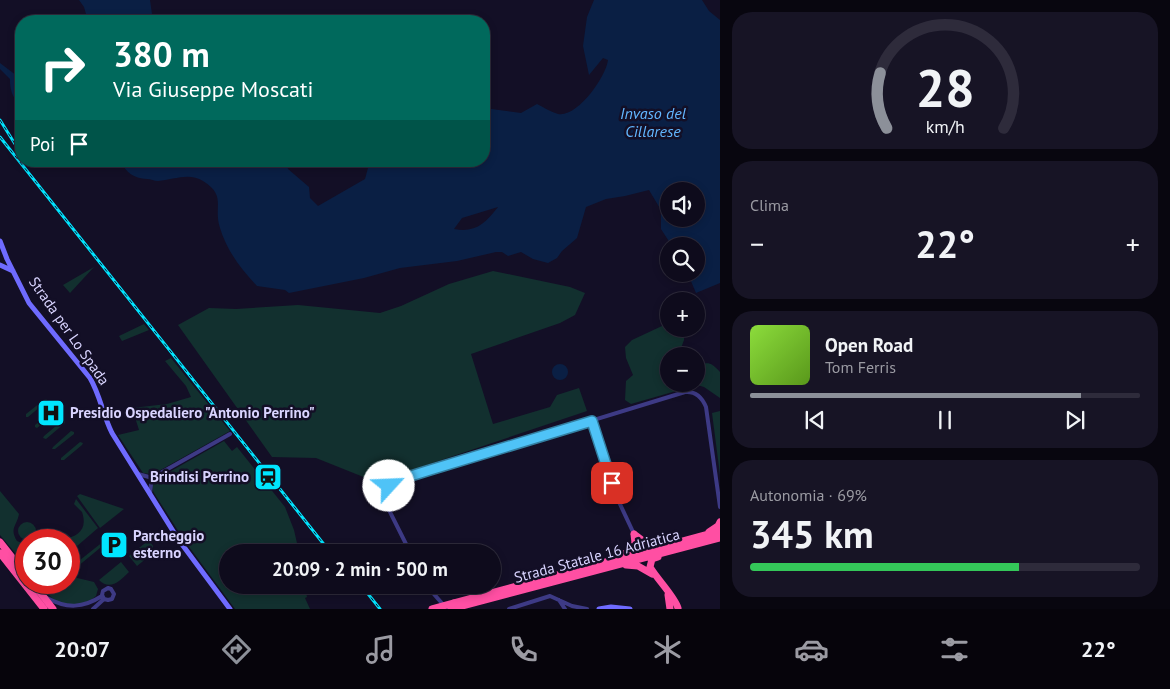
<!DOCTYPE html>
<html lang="it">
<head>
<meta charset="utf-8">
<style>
  body { margin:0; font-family:"PT Sans",sans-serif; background:#171425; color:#f1f3f6; height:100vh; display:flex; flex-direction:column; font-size:19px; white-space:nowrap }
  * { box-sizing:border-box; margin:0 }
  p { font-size:16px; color:#9b9ba3 }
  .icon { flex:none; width:28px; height:28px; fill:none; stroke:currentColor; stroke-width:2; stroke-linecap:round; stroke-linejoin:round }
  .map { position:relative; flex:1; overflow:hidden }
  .details { display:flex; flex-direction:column; gap:12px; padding:12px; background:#08060f; width:450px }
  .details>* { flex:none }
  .banner { position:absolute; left:15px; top:15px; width:475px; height:152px; border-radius:20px; box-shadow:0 2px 8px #0003,0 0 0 1px #2e2b3b; background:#00695c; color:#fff; overflow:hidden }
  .buttons { position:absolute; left:660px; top:182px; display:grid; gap:10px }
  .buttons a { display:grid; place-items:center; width:45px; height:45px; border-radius:50%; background:#0e0b1c; box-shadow:0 2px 8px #0003,0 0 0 1px #2e2b3b; font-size:25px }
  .speed { position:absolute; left:15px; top:529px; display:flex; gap:10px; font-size:25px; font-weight:700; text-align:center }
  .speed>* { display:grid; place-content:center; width:65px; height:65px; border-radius:50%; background:#0e0b1c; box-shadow:0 2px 8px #0003,0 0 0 1px #2e2b3b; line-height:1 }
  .speed .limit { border:8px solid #d22; background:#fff; color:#111 }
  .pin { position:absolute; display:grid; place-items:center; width:42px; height:42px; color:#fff; margin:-21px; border-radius:10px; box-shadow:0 2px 8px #0006 }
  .me { position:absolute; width:55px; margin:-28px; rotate:65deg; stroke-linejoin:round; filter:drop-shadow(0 0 4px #0008) }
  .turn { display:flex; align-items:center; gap:18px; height:105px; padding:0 15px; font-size:22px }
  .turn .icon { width:65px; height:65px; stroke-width:2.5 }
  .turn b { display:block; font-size:35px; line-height:42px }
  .then { display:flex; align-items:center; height:48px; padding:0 15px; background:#0003; gap:10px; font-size:19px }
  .big { font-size:38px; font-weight:700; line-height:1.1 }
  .details .card { flex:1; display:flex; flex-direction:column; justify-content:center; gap:8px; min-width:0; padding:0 18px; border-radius:20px; background:#171425 }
  .details .dial { align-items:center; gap:0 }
  .dial svg { height:130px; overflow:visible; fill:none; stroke:#2e2b3b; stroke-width:7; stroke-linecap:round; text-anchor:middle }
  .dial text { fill:#f1f3f6; stroke:none }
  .song { display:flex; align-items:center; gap:15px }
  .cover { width:60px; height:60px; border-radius:8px; background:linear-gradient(135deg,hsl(90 70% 55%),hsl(90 70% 35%)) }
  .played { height:5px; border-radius:2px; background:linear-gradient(90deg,#8c9099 85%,#2e2b3b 85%) }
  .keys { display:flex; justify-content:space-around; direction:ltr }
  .heat { display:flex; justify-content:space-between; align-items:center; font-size:28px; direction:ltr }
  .charge { height:8px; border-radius:4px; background:linear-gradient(90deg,#34c759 69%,#2e2b3b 0) }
  .trip { position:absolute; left:219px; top:544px; width:282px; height:50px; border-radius:25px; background:#0e0b1c; box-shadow:0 2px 8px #0003,0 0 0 1px #2e2b3b; font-weight:700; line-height:50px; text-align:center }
  .tab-bar { display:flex; height:80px; justify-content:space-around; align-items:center; background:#06040b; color:#9b9ba3 }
  .tab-bar .icon { width:35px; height:35px }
  .tab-bar .on { color:#8c9099 }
  .tab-bar b { font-size:22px; color:#f1f3f6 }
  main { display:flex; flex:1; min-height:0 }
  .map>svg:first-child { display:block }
</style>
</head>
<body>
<main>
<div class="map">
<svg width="720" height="609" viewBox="0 0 720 609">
  <rect width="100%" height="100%" fill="#130f26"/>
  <path fill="#12302f" d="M94,267L70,293L63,285Z
    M493,271L570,287L585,293L575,315L560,323L471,354L493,424L550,407L557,395L579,388L587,411L376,482L316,458L272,457L178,325L209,308L236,309L298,305L380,313L401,306L449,284Z
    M144,324L149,330L122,341L119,336Z
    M662,326H669V329H684V340L678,356H669V384H696V365C709,362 711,362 720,372V398L704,387L697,385L631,404L625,400L626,381L633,375L626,358L625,347L632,340Z
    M171,358L230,431L157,472L150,474L143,473L118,435L139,430L132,408L167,404L191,397L186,386L165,361Z
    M45,399H47V401L28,417H26V414Z
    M54,410H56V412L37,428L35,427V425Z
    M720,411V475L712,413Z
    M62,421H65V423L46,439L43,438L44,436Z
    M71,431L74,432V434L55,449H52L53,447Z
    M224,441L232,451L237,447L285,507L294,530L299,552H228V585H304L307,597L305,598L310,609H235L184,540L154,493C151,487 152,484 157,479Z
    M80,442L83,443L82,445L64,460H61V458Z
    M0,491L19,514C17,526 9,528 17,541L26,545V566L0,535Z
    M80,494L124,509L100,528L77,496Z
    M76,499L98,528L69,553V540H62C78,536 88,530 82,512L74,504Z
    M18 531a9 9 0 1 1 18 0a9 9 0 1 1-18 0Z
    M149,540L153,546V553L137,566L129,556Z
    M104,541L106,542V543L77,567L75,566V564Z
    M121,562L129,572C120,581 110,591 99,580Z
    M69,576L94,582L98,589L96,596C87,605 64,608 53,599C48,595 45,588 41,583L69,582Z"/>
  <path fill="#0a1f44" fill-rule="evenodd" d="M79,0H150L153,21H88L84,7Z
    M594,0H702L709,11L720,20V283L696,293L688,274H696V246H672L661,229V210L649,190L625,196L606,199L586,207L577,238L562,251L557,258L548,263L533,259L521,252L508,256L502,252H496L457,261L400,268L364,278L289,293L285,290L257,286C241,269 227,251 220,228C213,206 227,196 203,181C189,172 173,180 158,181C154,181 151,179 147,179C133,178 127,173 120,161H285L288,169L309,187L310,198L318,206L365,179L368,168L376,161H484V108L521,113L537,104C543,107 551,112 558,114C577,118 606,77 608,60L603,58L589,75L583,46L587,17ZM696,191V219H669V191ZM498,207C485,224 475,233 454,229L462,218Z
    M0,63L21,79V104C12,99 10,89 10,79L0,69Z
    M552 372a8 8 0 1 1 16 0a8 8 0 1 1-16 0Z"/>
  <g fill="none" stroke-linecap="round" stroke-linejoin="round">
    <path stroke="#3d3a85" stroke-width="4" d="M592,421L619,502L634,534
      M138,474L149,477L155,476
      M150,494L151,484L157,475L230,434
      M410,552L386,504C385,492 388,487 398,480L685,392C696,391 702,397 706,407L720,507
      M426,585L447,609
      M47,598C67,609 83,608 102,596
      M559,600L565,609
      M93,609L104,599L108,600L112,599L114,594L111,589L108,588L103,591L102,595L104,599
      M509,609L550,596L572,606L587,609"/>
    <path stroke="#6f6bff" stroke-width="5" d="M0,241L7,259L29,303L90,378C100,395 103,415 112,433L178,539L230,609
      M0,265L13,271
      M599,609L611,607L630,609"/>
    <path stroke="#ff4fa3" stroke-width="7" d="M709,532L718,526L720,522
      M634,534L646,543L661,544
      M0,542L26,575
      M0,553L44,609
      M622,555L628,552L635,543L634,534
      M658,557L652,559L650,567C657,579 675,597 678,608
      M626,565L638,566L652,574
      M32,582L53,609
      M668,595L670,609
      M454,603L720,531
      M451,609L720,538"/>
    <defs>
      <path id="rail" d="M0,120L20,152
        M0,137L330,552
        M361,585L380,609"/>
    </defs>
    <use href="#rail" stroke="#00e5ff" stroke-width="3"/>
    <use href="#rail" stroke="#130f26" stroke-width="1" stroke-dasharray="4" stroke-linecap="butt"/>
    <path stroke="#ff4fa3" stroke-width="7" d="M432,609L454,603"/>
  </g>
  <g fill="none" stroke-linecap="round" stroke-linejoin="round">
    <defs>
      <path id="route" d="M389,486L398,480L430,470L592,421L612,483"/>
    </defs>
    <use href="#route" stroke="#337fa1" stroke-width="12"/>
    <use href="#route" stroke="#4fc3f7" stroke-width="9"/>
  </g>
  <defs>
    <symbol id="hospital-square" viewBox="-11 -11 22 22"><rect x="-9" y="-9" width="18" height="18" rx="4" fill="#00e5ff" stroke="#130f26"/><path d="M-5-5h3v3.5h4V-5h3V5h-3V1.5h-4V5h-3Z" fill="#111"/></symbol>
    <symbol id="station-square" viewBox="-11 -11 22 22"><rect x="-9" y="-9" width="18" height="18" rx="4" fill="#00e5ff" stroke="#130f26"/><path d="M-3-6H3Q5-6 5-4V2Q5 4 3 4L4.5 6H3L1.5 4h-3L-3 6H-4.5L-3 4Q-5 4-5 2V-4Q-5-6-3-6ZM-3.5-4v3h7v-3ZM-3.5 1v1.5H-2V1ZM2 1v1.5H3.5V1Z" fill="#111"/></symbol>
    <symbol id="parking-square" viewBox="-11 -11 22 22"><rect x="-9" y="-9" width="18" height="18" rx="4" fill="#00e5ff" stroke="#130f26"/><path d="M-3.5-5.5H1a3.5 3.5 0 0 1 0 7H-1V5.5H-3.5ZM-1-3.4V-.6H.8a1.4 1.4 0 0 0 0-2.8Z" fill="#111"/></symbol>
  </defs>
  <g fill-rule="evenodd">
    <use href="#hospital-square" x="35" y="397" width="32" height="32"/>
    <use href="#station-square" x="252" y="461" width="32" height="32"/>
    <use href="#parking-square" x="98" y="529" width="32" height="32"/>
  </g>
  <g text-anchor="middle" stroke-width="5" stroke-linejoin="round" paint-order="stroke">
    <g font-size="15" fill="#d9d4ff" stroke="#130f26">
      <text transform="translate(69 331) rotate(55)" y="5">Strada per Lo Spada</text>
      <text transform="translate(597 556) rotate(-15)" y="5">Strada Statale 16 Adriatica</text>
    </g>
    <g font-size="15" font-weight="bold" fill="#d9d4ff" stroke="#130f26" text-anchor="start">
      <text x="70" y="418">Presidio Ospedaliero "Antonio Perrino"</text>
      <text x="249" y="482" text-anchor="end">Brindisi Perrino</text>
      <text x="133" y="541">Parcheggio<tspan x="133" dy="17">esterno</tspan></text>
    </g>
    <g font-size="16" font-style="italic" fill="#62b6ff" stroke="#130f26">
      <text x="653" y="119">Invaso del<tspan x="653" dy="18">Cillarese</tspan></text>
    </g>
  </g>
</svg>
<div class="buttons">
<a><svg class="icon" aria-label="sound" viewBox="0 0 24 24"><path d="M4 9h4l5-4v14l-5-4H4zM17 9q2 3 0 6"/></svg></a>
<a><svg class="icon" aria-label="search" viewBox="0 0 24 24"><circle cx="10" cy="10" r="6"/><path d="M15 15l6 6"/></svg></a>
<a>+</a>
<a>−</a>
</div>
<div class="speed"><div class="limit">30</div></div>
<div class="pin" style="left:612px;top:483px;background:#d93025"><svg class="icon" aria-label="arrive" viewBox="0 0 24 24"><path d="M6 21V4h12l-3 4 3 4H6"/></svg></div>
<svg class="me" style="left:389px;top:486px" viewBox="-20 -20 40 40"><circle r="19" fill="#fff"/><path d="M0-13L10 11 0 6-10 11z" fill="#4fc3f7"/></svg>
<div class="trip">20:09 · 2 min · 500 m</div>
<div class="banner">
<div class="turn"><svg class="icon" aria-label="right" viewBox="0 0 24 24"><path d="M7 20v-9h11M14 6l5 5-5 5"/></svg><div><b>380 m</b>Via Giuseppe Moscati</div></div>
<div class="then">Poi<svg class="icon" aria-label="arrive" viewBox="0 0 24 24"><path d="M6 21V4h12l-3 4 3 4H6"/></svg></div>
</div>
</div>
<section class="details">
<div class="card dial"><svg viewBox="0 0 100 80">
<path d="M14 69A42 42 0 1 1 86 69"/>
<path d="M14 69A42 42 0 0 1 10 35" stroke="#8c9099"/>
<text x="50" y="56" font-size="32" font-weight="700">28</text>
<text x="50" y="72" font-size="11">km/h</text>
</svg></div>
<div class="card"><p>Clima</p>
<div class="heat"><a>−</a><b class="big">22°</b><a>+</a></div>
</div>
<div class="card">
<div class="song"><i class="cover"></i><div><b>Open Road</b><p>Tom Ferris</p></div></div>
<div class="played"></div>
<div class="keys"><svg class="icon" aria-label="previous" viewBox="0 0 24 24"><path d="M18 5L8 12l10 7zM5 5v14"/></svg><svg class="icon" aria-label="pause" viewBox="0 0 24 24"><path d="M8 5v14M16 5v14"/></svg><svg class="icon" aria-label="next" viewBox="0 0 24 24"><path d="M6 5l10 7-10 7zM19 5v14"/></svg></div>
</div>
<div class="card"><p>Autonomia · 69%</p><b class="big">345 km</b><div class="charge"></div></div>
</section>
</main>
<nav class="tab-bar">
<b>20:07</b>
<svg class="icon on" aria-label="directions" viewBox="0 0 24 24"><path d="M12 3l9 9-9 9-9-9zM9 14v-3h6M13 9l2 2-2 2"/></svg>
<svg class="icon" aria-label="music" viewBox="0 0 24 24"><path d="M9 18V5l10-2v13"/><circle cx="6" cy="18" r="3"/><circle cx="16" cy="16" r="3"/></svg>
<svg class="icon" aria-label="phone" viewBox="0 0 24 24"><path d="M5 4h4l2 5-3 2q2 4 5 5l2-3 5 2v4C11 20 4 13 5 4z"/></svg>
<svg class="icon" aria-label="climate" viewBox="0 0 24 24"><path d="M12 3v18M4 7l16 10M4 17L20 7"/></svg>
<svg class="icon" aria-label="car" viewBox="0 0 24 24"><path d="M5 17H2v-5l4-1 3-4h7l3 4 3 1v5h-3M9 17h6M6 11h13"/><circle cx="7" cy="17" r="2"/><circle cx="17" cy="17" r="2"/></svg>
<svg class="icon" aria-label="filters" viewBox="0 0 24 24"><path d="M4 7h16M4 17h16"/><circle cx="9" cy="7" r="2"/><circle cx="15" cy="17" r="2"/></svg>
<b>22°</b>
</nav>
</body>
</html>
